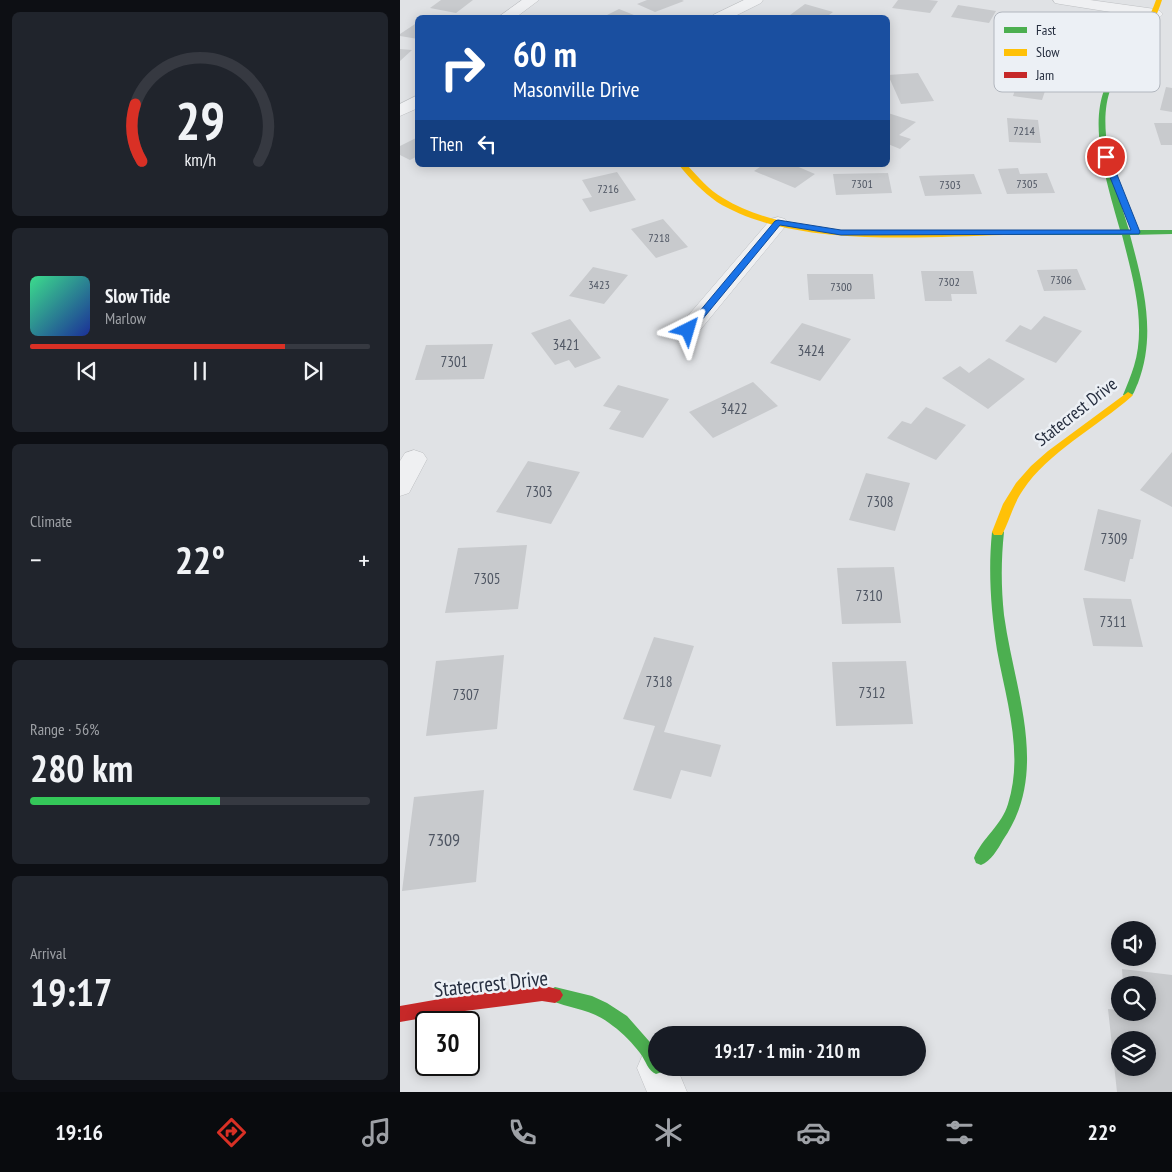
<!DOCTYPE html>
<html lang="en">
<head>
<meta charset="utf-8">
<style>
  body { margin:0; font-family:"PT Sans Narrow",sans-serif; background:#20242c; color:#f1f3f6; height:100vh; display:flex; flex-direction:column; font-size:19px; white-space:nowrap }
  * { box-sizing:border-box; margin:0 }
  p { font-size:16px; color:#9ea1a6 }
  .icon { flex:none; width:28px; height:28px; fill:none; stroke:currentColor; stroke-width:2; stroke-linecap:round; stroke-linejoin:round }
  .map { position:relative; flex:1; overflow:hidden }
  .drawer { display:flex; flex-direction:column; gap:12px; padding:12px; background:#0d0f14; width:400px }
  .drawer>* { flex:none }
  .banner { position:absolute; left:15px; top:15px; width:475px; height:152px; border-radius:8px; box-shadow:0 2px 12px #0003; background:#1a4fa0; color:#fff; overflow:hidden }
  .controls { position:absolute; left:711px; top:921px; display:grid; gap:10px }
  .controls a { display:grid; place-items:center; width:45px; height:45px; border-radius:50%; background:#171b24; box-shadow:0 2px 12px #0003; font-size:25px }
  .speed { position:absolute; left:15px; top:1011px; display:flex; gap:10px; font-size:25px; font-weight:700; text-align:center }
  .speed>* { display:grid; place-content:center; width:65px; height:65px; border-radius:50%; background:#171b24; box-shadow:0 2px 12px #0003; line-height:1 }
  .speed .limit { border:2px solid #111; border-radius:8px; background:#fff; color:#111 }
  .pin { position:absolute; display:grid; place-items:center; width:42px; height:42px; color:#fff; margin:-21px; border:2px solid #fff; border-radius:50%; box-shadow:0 1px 5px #0007 }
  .me { position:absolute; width:55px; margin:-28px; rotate:40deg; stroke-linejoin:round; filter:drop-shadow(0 0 4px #0008) }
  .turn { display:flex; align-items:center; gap:18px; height:105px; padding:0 15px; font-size:22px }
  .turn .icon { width:65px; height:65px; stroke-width:2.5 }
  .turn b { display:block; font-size:35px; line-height:42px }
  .then { display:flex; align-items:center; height:48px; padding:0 15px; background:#0003; gap:10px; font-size:19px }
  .big { font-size:38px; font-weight:700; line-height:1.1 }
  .drawer .widget { flex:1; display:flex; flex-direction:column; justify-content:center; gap:8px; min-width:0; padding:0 18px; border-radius:8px; background:#20242c }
  .drawer .dial { align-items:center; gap:0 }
  .dial svg { height:130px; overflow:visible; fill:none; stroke:#363941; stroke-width:7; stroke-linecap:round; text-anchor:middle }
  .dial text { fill:#f1f3f6; stroke:none }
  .song { display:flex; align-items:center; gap:15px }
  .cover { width:60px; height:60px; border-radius:8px; background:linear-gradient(135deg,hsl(150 70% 55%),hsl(230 70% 35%)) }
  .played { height:5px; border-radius:2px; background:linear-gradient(90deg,#d93025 75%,#363941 75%) }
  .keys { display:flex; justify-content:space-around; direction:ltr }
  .heat { display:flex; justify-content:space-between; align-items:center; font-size:28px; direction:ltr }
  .charge { height:8px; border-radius:4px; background:linear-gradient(90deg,#34c759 56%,#363941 0) }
  .trip { position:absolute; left:248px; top:1026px; width:278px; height:50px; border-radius:25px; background:#171b24; box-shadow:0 2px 12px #0003; font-weight:700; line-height:50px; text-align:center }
  .tab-bar { display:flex; height:80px; justify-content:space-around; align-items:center; background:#090b0e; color:#9ea1a6 }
  .tab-bar .icon { width:35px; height:35px }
  .tab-bar .current { color:#d93025 }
  .tab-bar b { font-size:22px; color:#f1f3f6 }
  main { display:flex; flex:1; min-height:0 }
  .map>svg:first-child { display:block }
</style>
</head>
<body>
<main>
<section class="drawer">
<div class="widget dial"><svg viewBox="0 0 100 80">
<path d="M14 69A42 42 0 1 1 86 69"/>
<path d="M14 69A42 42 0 0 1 10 34" stroke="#d93025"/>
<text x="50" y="56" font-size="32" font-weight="700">29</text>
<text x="50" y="72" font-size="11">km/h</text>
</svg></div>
<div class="widget">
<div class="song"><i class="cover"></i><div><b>Slow Tide</b><p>Marlow</p></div></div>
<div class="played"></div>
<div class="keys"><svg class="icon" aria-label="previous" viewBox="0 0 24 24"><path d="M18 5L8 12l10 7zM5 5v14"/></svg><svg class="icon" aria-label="pause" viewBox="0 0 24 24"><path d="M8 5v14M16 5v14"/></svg><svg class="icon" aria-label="next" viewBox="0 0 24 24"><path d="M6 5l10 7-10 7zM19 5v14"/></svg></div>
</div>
<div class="widget"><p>Climate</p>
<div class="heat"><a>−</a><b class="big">22°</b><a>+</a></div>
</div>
<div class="widget"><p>Range · 56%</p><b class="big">280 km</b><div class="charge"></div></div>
<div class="widget"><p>Arrival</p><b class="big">19:17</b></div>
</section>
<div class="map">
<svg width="772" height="1092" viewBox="0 0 772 1092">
  <rect width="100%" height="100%" fill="#e0e2e5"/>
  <path fill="#c8cacd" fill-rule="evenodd" d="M41,0H73L56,13L30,8Z
    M247,0H282L284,1L255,12L237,4Z
    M498,0H529L538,1L530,13L492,8Z
    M405,4L433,12L425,18H386Z
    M558,5L596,11L589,23L551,17Z
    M219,9L239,17V18H201Z
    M18,22V39L0,36V34Z
    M0,49L12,50L0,61Z
    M518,73L534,101L501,104L488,75Z
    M620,75L649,79L642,100L613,96Z
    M766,87L772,88V112L760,110Z
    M488,113L516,122L499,135L511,139L500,149L488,144Z
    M607,118L638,120L641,143L609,142Z
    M754,123H772V145H761Z
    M18,137V156L10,160L0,155V146Z
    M363,165H394L415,174L395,188L354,171Z
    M618,168L620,174L647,173L655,193L607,194L598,169Z
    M217,172L236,200L190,212L182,199L192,197L182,180Z
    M488,173L492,193L436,195L433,174Z
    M574,174L582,194L525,196L519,176Z
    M263,219L288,247L256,258L231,229Z
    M193,267L228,275L204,304L169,296Z
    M677,269L686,290L644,291L637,270Z
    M521,271H573L577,294H551L552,301H525Z
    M407,274H473L475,299L409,300Z
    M644,316L682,331L656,363L605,341L620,325L631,330Z
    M170,319L201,358L175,368L169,360L155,365L131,333Z
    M402,323L451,339L420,381L370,363Z
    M93,344L84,379L15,380L26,345Z
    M589,358L625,379L588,409L542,378L560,366L569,373Z
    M353,382L378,406L313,438L289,412Z
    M218,385L269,399L243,438L209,429L221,411L203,406Z
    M526,407L566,425L536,460L487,438L502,421L511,424Z
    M772,452V507L740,490Z
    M128,461L180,472L151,524L96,512Z
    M466,473L510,483L495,531L449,520Z
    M698,509L741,520L733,559H730L725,582L684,570Z
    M127,545L118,609L45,613L58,548Z
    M494,567L501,623L442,624L437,568Z
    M683,598L731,599L743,647L693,646Z
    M254,637L294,646L264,732L321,745L311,777L281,770L271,799L233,790L255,726L223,719Z
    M104,655L97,729L26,736L36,661Z
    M506,661L513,724L436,726L432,662Z
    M84,790L76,882L2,891L14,797Z
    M722,969L772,975V1092H717L708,1009L720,1010V1012H748V985H723ZM720,1040H748V1068H720Z"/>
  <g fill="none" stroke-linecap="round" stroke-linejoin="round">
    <defs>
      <path id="street" d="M122,0H139L115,18H97Z
        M344,0H363L361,3L331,18H311L313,15Z
        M653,0H690L755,9L760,11L763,14L760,17L755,19L660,4L655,3Z
        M18,95V108L0,116V104Z
        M378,217L385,219L388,223L296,335L288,337L280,335L277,330L280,325L371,219Z
        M14,450L23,453L27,459L9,493L0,496V461L5,453Z
        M256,1049V1068H277L287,1092H247L237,1068L243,1054Z"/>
    </defs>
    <use href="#street" stroke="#bec0c3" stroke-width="1"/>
    <use href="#street" fill="#eff0f2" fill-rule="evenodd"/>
    <path fill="#4caf50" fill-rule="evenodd" d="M708,86L711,88C695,128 717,190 729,230H772V234L730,235C743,284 757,333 738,383C735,389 734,396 728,398L723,395C727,385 731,376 734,366C747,324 732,275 722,235H604L600,233L604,231L720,230C709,190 688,128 705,88Z
      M598,528L604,532C601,560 601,587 604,615C614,690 651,771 603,840C598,849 591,861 581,865L576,863L574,858C582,838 602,825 608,804C624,753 606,700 597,650C591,610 588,572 592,532Z
      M155,987L192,996L207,1003L227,1016L256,1049V1068H263L262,1072L256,1074C248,1071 246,1061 240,1053C233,1044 223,1033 213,1026C191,1008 173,1010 150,1000L147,995L150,990Z"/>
    <path fill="#ffc107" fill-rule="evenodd" d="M756,0H762C752,33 728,60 710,89H706L705,88C720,57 745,33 756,0Z
      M279,165H287C298,177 309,190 323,198C397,243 520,232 604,231L608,233L604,235C519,237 392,248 317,202C303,192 290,179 279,165Z
      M728,392L733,395L731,397C698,426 647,453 623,490C613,504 610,520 602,535H594L592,532L603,504L616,483L631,466L648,451Z"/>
    <path fill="#c62828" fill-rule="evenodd" d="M142,985L160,990L163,995L160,1000L155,1003L142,1001L57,1012L0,1022V1006L57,996Z"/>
  </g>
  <path fill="#1a73e8" stroke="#114b97" d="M706,155L710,157L740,232L739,234L441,235L380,225L292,332H285L284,330L375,221L378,220L441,230H731L702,157Z"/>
  <g text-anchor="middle" stroke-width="5" stroke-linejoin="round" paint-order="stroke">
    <g font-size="12" fill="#4f5663">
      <text x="624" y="135">7214</text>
      <text x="462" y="188">7301</text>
      <text x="627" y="188">7305</text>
      <text x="550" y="189">7303</text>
      <text x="208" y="193">7216</text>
      <text x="259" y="242">7218</text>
      <text x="661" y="284">7306</text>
      <text x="549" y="286">7302</text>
      <text x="199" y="289">3423</text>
      <text x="441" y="291">7300</text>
    </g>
    <g font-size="15" fill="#4f5663">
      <text x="166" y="350">3421</text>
      <text x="411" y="356">3424</text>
      <text x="54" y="367">7301</text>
      <text x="334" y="414">3422</text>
      <text x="139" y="497">7303</text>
      <text x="480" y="507">7308</text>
      <text x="714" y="544">7309</text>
      <text x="87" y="584">7305</text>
      <text x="469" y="601">7310</text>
      <text x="713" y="627">7311</text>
      <text x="259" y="687">7318</text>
      <text x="472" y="698">7312</text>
      <text x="66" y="700">7307</text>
    </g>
    <g font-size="18" fill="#262e3f" stroke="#ecf0f5">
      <text transform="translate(676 412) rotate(-38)" y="6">Statecrest Drive</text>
    </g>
    <g font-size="18" fill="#4f5663">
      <text x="44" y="846">7309</text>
    </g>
    <g font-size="21" fill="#262e3f" stroke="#ecf0f5">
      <text transform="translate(91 984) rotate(-6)" y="7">Statecrest Drive</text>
    </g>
  </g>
  <rect x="594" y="12" width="166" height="80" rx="8" fill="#ecf0f5" stroke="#b1b6be" stroke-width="1"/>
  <rect x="604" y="27" width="23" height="6" fill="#4caf50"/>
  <rect x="604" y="49" width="23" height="7" fill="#ffc107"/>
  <rect x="604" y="72" width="23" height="6" fill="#c62828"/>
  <g font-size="14" fill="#262e3f">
    <text x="636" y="35">Fast</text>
    <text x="636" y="57">Slow</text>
    <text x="636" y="80">Jam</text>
  </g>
</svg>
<div class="controls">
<a><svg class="icon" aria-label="sound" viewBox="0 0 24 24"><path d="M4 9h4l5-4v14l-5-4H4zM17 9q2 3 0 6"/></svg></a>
<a><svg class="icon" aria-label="search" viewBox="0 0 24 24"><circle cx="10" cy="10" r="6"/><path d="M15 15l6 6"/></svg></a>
<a><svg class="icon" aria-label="layers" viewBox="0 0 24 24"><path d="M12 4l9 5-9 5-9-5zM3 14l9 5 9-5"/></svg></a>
</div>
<div class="speed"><div class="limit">30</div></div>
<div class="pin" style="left:706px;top:157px;background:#d93025"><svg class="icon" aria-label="arrive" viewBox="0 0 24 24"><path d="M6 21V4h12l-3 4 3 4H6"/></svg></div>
<svg class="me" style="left:288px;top:330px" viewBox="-20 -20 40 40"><path d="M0-17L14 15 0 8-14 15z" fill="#1a73e8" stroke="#fff" stroke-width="4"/></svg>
<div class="trip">19:17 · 1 min · 210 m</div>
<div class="banner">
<div class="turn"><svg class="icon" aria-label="right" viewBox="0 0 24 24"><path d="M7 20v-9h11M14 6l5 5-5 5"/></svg><div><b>60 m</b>Masonville Drive</div></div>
<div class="then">Then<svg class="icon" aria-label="left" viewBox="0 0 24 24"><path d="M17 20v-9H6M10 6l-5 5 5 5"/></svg></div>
</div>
</div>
</main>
<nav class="tab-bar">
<b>19:16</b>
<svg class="icon current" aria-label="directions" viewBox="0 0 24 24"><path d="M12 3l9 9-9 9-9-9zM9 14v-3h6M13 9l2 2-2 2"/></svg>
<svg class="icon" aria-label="music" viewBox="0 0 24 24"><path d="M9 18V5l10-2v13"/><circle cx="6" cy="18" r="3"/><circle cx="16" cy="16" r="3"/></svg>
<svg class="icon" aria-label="phone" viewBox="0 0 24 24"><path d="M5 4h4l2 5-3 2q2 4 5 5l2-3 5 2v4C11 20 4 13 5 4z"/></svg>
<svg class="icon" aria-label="climate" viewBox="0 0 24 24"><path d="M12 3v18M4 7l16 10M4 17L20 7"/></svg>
<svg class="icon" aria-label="car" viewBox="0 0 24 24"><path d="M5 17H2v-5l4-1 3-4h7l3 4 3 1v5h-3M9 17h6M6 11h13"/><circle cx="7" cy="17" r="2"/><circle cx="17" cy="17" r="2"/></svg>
<svg class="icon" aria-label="filters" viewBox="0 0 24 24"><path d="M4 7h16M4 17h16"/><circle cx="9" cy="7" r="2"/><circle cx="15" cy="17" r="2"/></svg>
<b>22°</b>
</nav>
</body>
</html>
